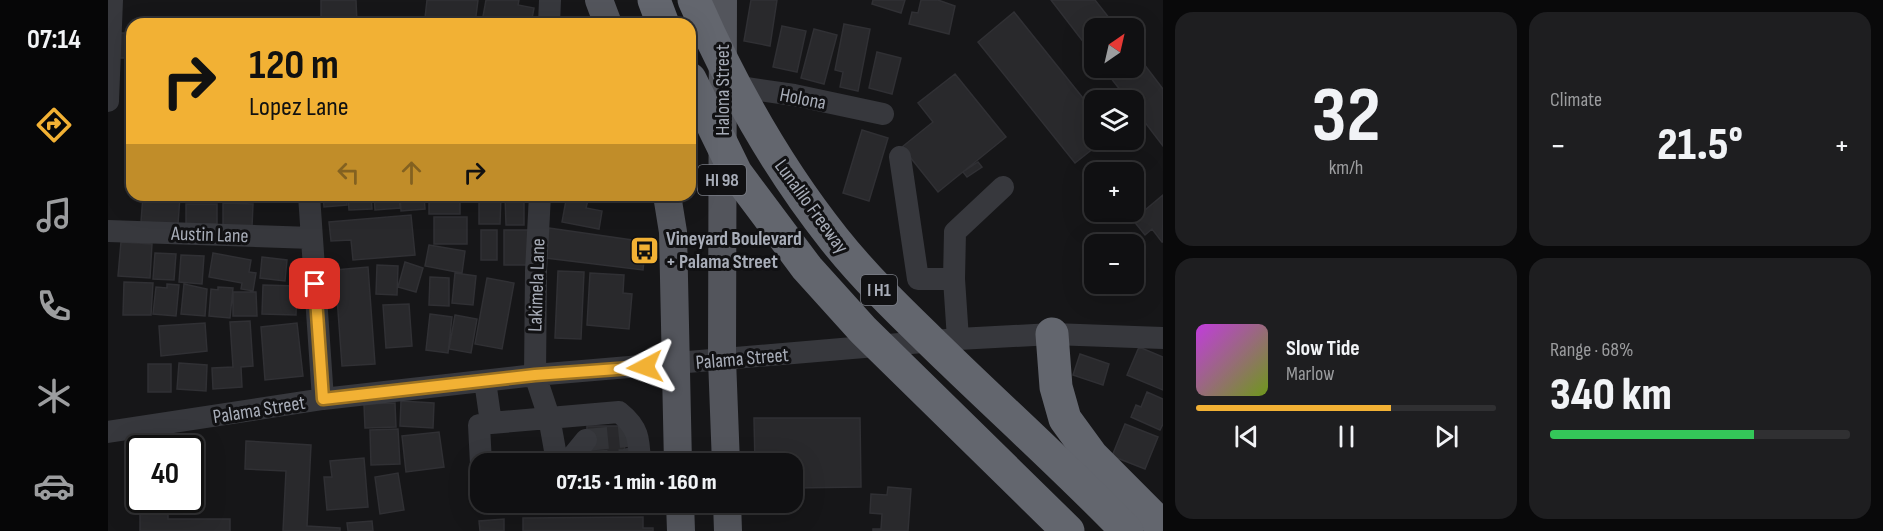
<!DOCTYPE html>
<html lang="en">
<head>
<meta charset="utf-8">
<style>
  body { margin:0; font-family:"Sofia Sans Condensed",sans-serif; background:#1e1e20; color:#f1f3f6; height:100vh; display:flex; flex-direction:column; font-size:22px; white-space:nowrap }
  * { box-sizing:border-box; margin:0 }
  p { font-size:20px; color:#9c9d9f }
  .icon { flex:none; width:33px; height:33px; fill:none; stroke:currentColor; stroke-width:2; stroke-linecap:round; stroke-linejoin:round }
  .map { position:relative; flex:1; overflow:hidden }
  .panel { display:flex; flex-direction:column; gap:12px; padding:12px; background:#09090a; width:720px }
  .panel>* { flex:none }
  .guide { position:absolute; left:18px; top:18px; width:570px; height:183px; border-radius:18px; box-shadow:0 6px 24px #0002,0 0 0 2px #303032; background:#f2b134; color:#111; overflow:hidden }
  .needle { width:39px; rotate:34deg }
  .tools { position:absolute; left:976px; top:18px; display:grid; gap:12px }
  .tools a { display:grid; place-items:center; width:60px; height:60px; border-radius:12px; background:#101012; box-shadow:0 6px 24px #0002,0 0 0 2px #303032; font-size:30px }
  .speed { position:absolute; left:18px; top:435px; display:flex; gap:12px; font-size:30px; font-weight:700; text-align:center }
  .speed>* { display:grid; place-content:center; width:78px; height:78px; border-radius:50%; background:#101012; box-shadow:0 6px 24px #0002,0 0 0 2px #303032; line-height:1 }
  .speed .limit { border:3px solid #111; border-radius:9px; background:#fff; color:#111 }
  .pin { position:absolute; display:grid; place-items:center; width:51px; height:51px; color:#fff; margin:-26px; border-radius:12px; box-shadow:0 3px 9px #0006 }
  .me { position:absolute; width:66px; margin:-33px; rotate:266deg; stroke-linejoin:round; filter:drop-shadow(0 0 4px #0008) }
  .turn { display:flex; align-items:center; gap:21px; height:126px; padding:0 24px; font-size:27px }
  .turn .icon { width:78px; height:78px; stroke-width:2.5 }
  .turn b { display:block; font-size:42px; line-height:51px }
  .lanes { display:flex; align-items:center; height:57px; padding:0 24px; background:#0003; justify-content:center; gap:30px; direction:ltr }
  .lanes .off { opacity:.35 }
  .big { font-size:45px; font-weight:800; line-height:1.1 }
  .panel .tile { flex:1; display:flex; flex-direction:column; justify-content:center; gap:9px; min-width:0; padding:0 21px; border-radius:18px; background:#1e1e20 }
  .panel .dial { align-items:center; gap:0 }
  .dial b { font-size:78px; line-height:1 }
  .song { display:flex; align-items:center; gap:18px }
  .cover { width:72px; height:72px; border-radius:9px; background:linear-gradient(135deg,hsl(290 70% 55%),hsl(80 70% 35%)) }
  .played { height:6px; border-radius:3px; background:linear-gradient(90deg,#f2b134 65%,#303032 65%) }
  .keys { display:flex; justify-content:space-around; direction:ltr }
  .heat { display:flex; justify-content:space-between; align-items:center; font-size:33px; direction:ltr }
  .charge { height:9px; border-radius:4px; background:linear-gradient(90deg,#34c759 68%,#303032 0) }
  .panel .tiles { flex:1; display:grid; gap:12px; grid-template-columns:repeat(2,1fr) }
  .trip { position:absolute; left:362px; top:453px; width:333px; height:60px; border-radius:18px; background:#101012; box-shadow:0 6px 24px #0002,0 0 0 2px #303032; font-weight:800; line-height:60px; text-align:center }
  main { display:flex; flex:1; min-height:0 }
  .menu { display:flex; flex-direction:column; width:108px; justify-content:space-around; align-items:center; background:#060607; color:#9c9d9f }
  .menu .icon { width:42px; height:42px }
  .menu .active { color:#f2b134 }
  .menu b { font-size:27px; color:#f1f3f6 }
  .map>svg:first-child { display:block }
</style>
</head>
<body>
<main>
<nav class="menu">
<b>07:14</b>
<svg class="icon active" aria-label="directions" viewBox="0 0 24 24"><path d="M12 3l9 9-9 9-9-9zM9 14v-3h6M13 9l2 2-2 2"/></svg>
<svg class="icon" aria-label="music" viewBox="0 0 24 24"><path d="M9 18V5l10-2v13"/><circle cx="6" cy="18" r="3"/><circle cx="16" cy="16" r="3"/></svg>
<svg class="icon" aria-label="phone" viewBox="0 0 24 24"><path d="M5 4h4l2 5-3 2q2 4 5 5l2-3 5 2v4C11 20 4 13 5 4z"/></svg>
<svg class="icon" aria-label="climate" viewBox="0 0 24 24"><path d="M12 3v18M4 7l16 10M4 17L20 7"/></svg>
<svg class="icon" aria-label="car" viewBox="0 0 24 24"><path d="M5 17H2v-5l4-1 3-4h7l3 4 3 1v5h-3M9 17h6M6 11h13"/><circle cx="7" cy="17" r="2"/><circle cx="17" cy="17" r="2"/></svg>
</nav>
<div class="map">
<svg width="1055" height="531" viewBox="0 0 1055 531">
  <rect width="100%" height="100%" fill="#161618"/>
  <path fill="#29292c" stroke="#303034" stroke-width="1.5" d="M213,0H248L249,24H213Z
    M319,0H370L367,24L317,18Z
    M378,0H411L410,5L426,8L423,24L374,22Z
    M643,0H669L662,46L636,41Z
    M765,0H797L793,13L764,4Z
    M813,0H830L847,6L841,34L801,24L804,12L810,13Z
    M943,0H987L1009,28H987V57Z
    M906,12L987,113V140H996L967,163L870,42Z
    M274,20L312,21V24H274Z
    M736,24L762,29L750,91L732,87L735,72L727,70Z
    M674,26L698,31L689,72L665,67Z
    M706,29L729,35L716,84L693,78Z
    M12,33H24V58H12Z
    M1026,51L1055,89V146L1026,108V100H1020L995,68H1026Z
    M769,52L793,58L784,94L761,88Z
    M19,70H24V100H18Z
    M847,74L898,137L830,192L794,147L825,122L810,103Z
    M754,130L780,138L761,201L735,193Z
    M870,162L874,167L859,177L855,172Z
    M35,195L72,196L70,224L33,222Z
    M215,195H238L239,205L216,207Z
    M240,195H263L264,209L241,210Z
    M266,195H291L292,208L267,210Z
    M292,195H316L317,209L293,211Z
    M321,195H352V214H321Z
    M371,195H393L392,224H371Z
    M397,195H416V225H398Z
    M459,195L481,196L478,208L494,211L491,229L454,222Z
    M1055,195V242H1054L1044,229L1037,235L1025,220Z
    M115,203L145,204L144,227L115,226Z
    M78,204H109V224H78Z
    M303,215L307,255L245,260L243,240L223,241L221,222Z
    M326,217H359V244H326Z
    M441,228L538,242L535,270L438,258Z
    M373,230H389V260H373Z
    M396,230H421V265H396Z
    M13,242L44,244L42,278L10,276Z
    M321,245L357,251L354,273L317,266Z
    M47,253L68,254L66,280L45,279Z
    M105,253L143,260L141,272L148,273L145,291L133,289L134,283L101,277Z
    M73,255L96,256L94,284L71,282Z
    M154,257L179,260L177,281L152,278Z
    M297,262L315,268L308,292L290,287Z
    M269,265L290,266L289,295L268,294Z
    M260,267L267,364L234,366L227,270Z
    M450,271L476,272L473,339L447,338Z
    M347,273L368,276L365,305L344,303Z
    M482,273L516,275L515,293L524,294L521,329L479,325Z
    M322,277L341,278V306L321,305Z
    M379,278L406,283L394,349L367,344Z
    M16,282L45,283L43,315H15Z
    M59,284L71,285L68,316L45,314L48,287L59,288Z
    M76,284L99,289L97,316L73,314Z
    M155,285L189,286L188,315L154,314Z
    M110,287L125,288L122,318L101,316L103,289L110,290Z
    M125,292H148L149,316H125Z
    M301,304L304,346L278,348L275,305Z
    M322,314L344,317L340,353L318,350Z
    M347,315L369,319L363,353L341,349Z
    M142,321L145,366L133,367L134,387L105,389L104,368L125,367L122,322Z
    M97,323L99,351L53,356L51,326Z
    M189,323L195,376L157,380L153,327Z
    M1031,347L1055,357V390L1019,375Z
    M972,354L1001,364L995,385L965,375Z
    M71,363L99,365L98,391L69,389Z
    M40,364H63V392H40Z
    M1039,392L1055,399V424L1052,430L1023,417L1028,405L1033,407Z
    M293,401L326,403L325,428L292,426Z
    M287,403L288,427L257,428L256,404Z
    M646,418H752L753,487L684,488V464H647Z
    M1017,424L1050,437L1037,469L1004,456Z
    M479,426H516L517,464H478Z
    M290,429L292,464L263,465L262,430Z
    M331,432L336,467L298,472L294,436Z
    M138,441L203,445L199,526L232,528V531H175L178,471L137,469Z
    M256,458L260,507L219,510L216,477H224L222,461Z
    M418,460L428,464L377,463Z
    M290,473L296,510L272,514L267,477Z
    M780,487L803,489L800,531H765V529H773L774,514L762,513L763,494L779,495Z
    M32,500H60V519H122V531H32Z
    M380,502H443L444,503L380,505Z
    M535,517V528H545V531H415V518Z
    M396,519V531H372L371,521Z
    M264,521L265,531H240L239,523Z"/>
  <g fill="none" stroke-linecap="round" stroke-linejoin="round">
    <path stroke="#333438" stroke-width="22" stroke-dasharray="22 11" stroke-linecap="butt" d="M478,440L530,435
      M478,462L517,460L532,456"/>
    <path stroke="#37383d" stroke-width="22" d="M441,24L442,0
      M618,85L686,95L775,114
      M0,101L4,0
      M792,157L810,279H846L850,339
      M201,195L215,399
      M432,195L428,271L427,375L441,417L448,456L460,462L478,440
      M0,231L204,238
      M846,279L847,232L895,187
      M377,381L383,423L511,412C531,428 531,439 532,464
      M0,432L215,399L427,375L850,339L944,334L1055,338
      M373,464L371,425L383,423"/>
    <path stroke="#53555c" stroke-width="28" d="M491,0L500,24
      M615,0L614,359L618,464
      M559,195L565,232L570,464
      M572,502L573,531
      M619,502L620,531"/>
    <path stroke="#63666e" stroke-width="33" d="M546,0L555,24
      M944,334L948,387L957,419L984,456L1055,527"/>
    <path stroke="#63666e" stroke-width="33" d="M586,0C623,85 668,166 726,239C761,283 802,321 842,360C901,417 962,472 1019,531
      M582,79L628,173L699,268L755,330L960,531"/>
  </g>
  <g fill="none" stroke-linecap="round" stroke-linejoin="round">
    <defs>
      <path id="route" d="M207,284L215,399L427,375L537,367"/>
    </defs>
    <use href="#route" stroke="#9d7322" stroke-width="15"/>
    <use href="#route" stroke="#f2b134" stroke-width="10"/>
  </g>
  <defs>
    <symbol id="bus-square" viewBox="-11 -11 22 22"><rect x="-9" y="-9" width="18" height="18" rx="4" fill="#f2b134" stroke="#111113"/><path d="M-5-6H5V4H4V6H2V4H-2V6H-4V4H-5ZM-3.5-4V0h7V-4ZM-3.5 1.2v1.5H-2V1.2ZM2 1.2v1.5H3.5V1.2Z" fill="#111"/></symbol>
  </defs>
  <g fill-rule="evenodd">
    <use href="#bus-square" x="520" y="234" width="33" height="33"/>
  </g>
  <g text-anchor="middle" stroke-width="6" stroke-linejoin="round" paint-order="stroke">
    <g fill="#111113" stroke="#7b7e86" stroke-width="1.5">
      <rect x="590" y="165" width="48" height="30" rx="4.5"/>
      <rect x="753" y="275" width="36" height="30" rx="4.5"/>
    </g>
    <g font-size="18" font-weight="bold" fill="#a8adb8">
      <text x="614" y="186">HI 98</text>
      <text x="771" y="296">I H1</text>
    </g>
    <g font-size="20" fill="#a8adb8" stroke="#111113">
      <text transform="translate(614 90) rotate(-90)" y="7">Halona Street</text>
      <text transform="translate(695 98) rotate(11)" y="7">Holona</text>
      <text transform="translate(704 206) rotate(54)" y="7">Lunalilo Freeway</text>
      <text transform="translate(102 234) rotate(2)" y="7">Austin Lane</text>
      <text transform="translate(428 285) rotate(-88)" y="7">Lakimela Lane</text>
      <text transform="translate(634 358) rotate(-5)" y="7">Palama Street</text>
      <text transform="translate(151 409) rotate(-9)" y="7">Palama Street</text>
    </g>
    <g font-size="20" font-weight="bold" fill="#a8adb8" stroke="#111113" text-anchor="start">
      <text x="558" y="245">Vineyard Boulevard<tspan x="558" dy="23">+ Palama Street</tspan></text>
    </g>
  </g>
</svg>
<div class="tools">
<a><svg class="needle" viewBox="-14 -14 28 28"><path d="M0-13l5 13h-10z" fill="#e53935"/><path d="M0 13l5-13h-10z" fill="#9c9d9f"/></svg></a>
<a><svg class="icon" aria-label="layers" viewBox="0 0 24 24"><path d="M12 4l9 5-9 5-9-5zM3 14l9 5 9-5"/></svg></a>
<a>+</a>
<a>−</a>
</div>
<div class="speed"><div class="limit">40</div></div>
<div class="pin" style="left:207px;top:284px;background:#d93025"><svg class="icon" aria-label="arrive" viewBox="0 0 24 24"><path d="M6 21V4h12l-3 4 3 4H6"/></svg></div>
<svg class="me" style="left:537px;top:367px" viewBox="-20 -20 40 40"><path d="M0-17L14 15 0 8-14 15z" fill="#f2b134" stroke="#fff" stroke-width="4"/></svg>
<div class="trip">07:15 · 1 min · 160 m</div>
<div class="guide">
<div class="turn"><svg class="icon" aria-label="right" viewBox="0 0 24 24"><path d="M7 20v-9h11M14 6l5 5-5 5"/></svg><div><b>120 m</b>Lopez Lane</div></div>
<div class="lanes"><svg class="icon off" aria-label="left" viewBox="0 0 24 24"><path d="M17 20v-9H6M10 6l-5 5 5 5"/></svg><svg class="icon off" aria-label="ahead" viewBox="0 0 24 24"><path d="M12 20V5M6 11l6-6 6 6"/></svg><svg class="icon" aria-label="right" viewBox="0 0 24 24"><path d="M7 20v-9h11M14 6l5 5-5 5"/></svg></div>
</div>
</div>
<section class="panel">
<div class="tiles">
<div class="tile dial"><b>32</b><p>km/h</p></div>
<div class="tile"><p>Climate</p>
<div class="heat"><a>−</a><b class="big">21.5°</b><a>+</a></div>
</div>
<div class="tile">
<div class="song"><i class="cover"></i><div><b>Slow Tide</b><p>Marlow</p></div></div>
<div class="played"></div>
<div class="keys"><svg class="icon" aria-label="previous" viewBox="0 0 24 24"><path d="M18 5L8 12l10 7zM5 5v14"/></svg><svg class="icon" aria-label="pause" viewBox="0 0 24 24"><path d="M8 5v14M16 5v14"/></svg><svg class="icon" aria-label="next" viewBox="0 0 24 24"><path d="M6 5l10 7-10 7zM19 5v14"/></svg></div>
</div>
<div class="tile"><p>Range · 68%</p><b class="big">340 km</b><div class="charge"></div></div>
</div>
</section>
</main>
</body>
</html>
